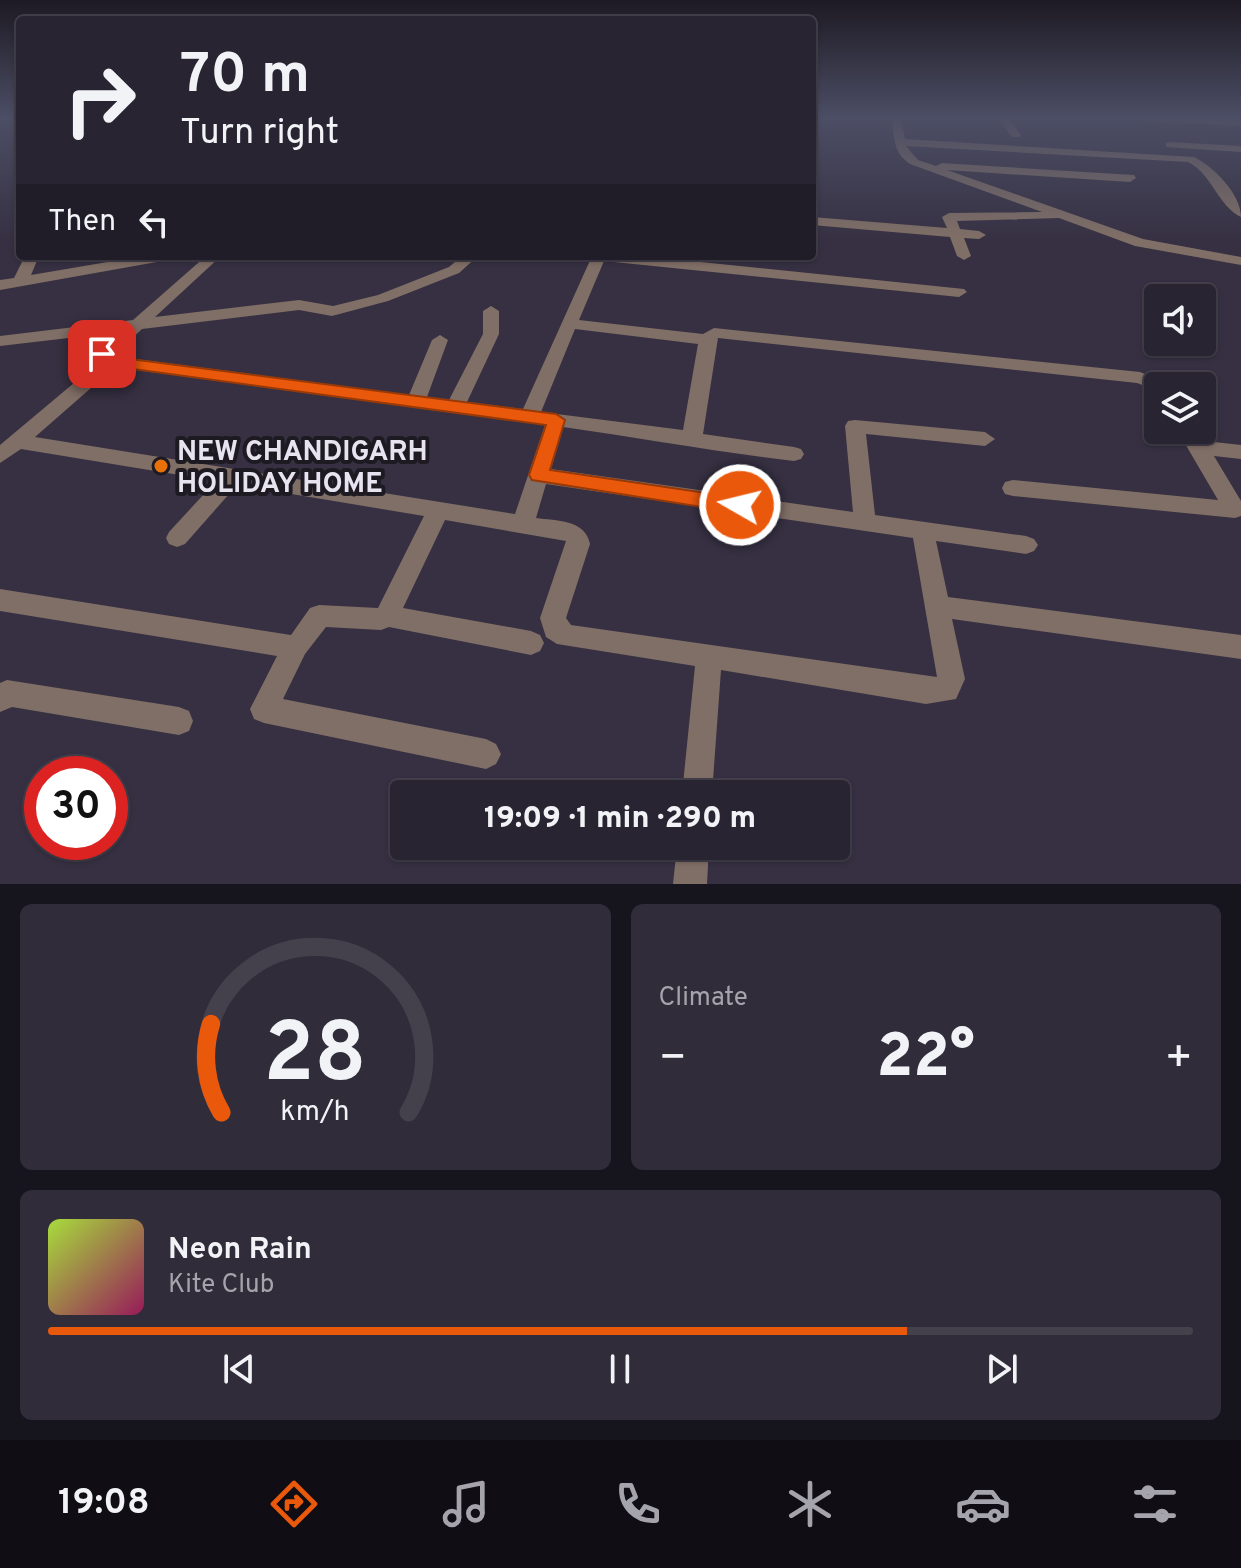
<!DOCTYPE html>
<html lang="en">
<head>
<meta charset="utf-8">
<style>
  body { margin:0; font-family:Overpass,sans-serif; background:#302c3a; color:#f1f3f6; height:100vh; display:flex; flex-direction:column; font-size:30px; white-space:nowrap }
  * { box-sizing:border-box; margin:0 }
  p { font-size:26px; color:#a5a4ac }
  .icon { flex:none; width:44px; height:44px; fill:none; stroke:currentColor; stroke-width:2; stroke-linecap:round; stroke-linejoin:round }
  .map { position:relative; height:884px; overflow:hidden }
  .panel { display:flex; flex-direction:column; gap:20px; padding:20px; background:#16141c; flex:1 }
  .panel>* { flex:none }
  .top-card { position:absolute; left:16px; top:16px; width:800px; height:244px; border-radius:8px; box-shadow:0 2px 6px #0004,0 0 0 2px #44414d; background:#282432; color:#f1f3f6; overflow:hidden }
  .tools { position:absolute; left:1144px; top:284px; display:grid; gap:16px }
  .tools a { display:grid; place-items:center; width:72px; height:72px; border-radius:8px; background:#282432; box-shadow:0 2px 6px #0004,0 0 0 2px #44414d; font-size:40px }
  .speed { position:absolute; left:24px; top:756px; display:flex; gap:16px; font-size:40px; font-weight:700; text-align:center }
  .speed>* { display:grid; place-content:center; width:104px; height:104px; border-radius:50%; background:#282432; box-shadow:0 2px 6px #0004,0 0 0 2px #44414d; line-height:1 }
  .speed .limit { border:12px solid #d22; background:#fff; color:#111 }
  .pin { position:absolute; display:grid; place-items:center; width:68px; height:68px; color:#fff; margin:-34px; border-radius:16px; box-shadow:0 4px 12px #0006 }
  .me { position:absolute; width:88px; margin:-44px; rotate:278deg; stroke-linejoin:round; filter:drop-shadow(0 0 6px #0008) }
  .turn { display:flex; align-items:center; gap:28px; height:168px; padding:0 32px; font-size:36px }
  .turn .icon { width:104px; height:104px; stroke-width:2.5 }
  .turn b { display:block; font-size:56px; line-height:68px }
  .then { display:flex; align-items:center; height:76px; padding:0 32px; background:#0003; gap:16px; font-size:30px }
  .big { font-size:60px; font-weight:800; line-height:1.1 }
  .panel .card { flex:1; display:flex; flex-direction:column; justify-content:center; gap:12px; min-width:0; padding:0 28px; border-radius:12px; background:#302c3a }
  .panel .dial { align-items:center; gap:0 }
  .dial svg { height:208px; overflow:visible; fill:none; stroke:#44414d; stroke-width:7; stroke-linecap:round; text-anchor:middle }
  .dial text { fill:#f1f3f6; stroke:none }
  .song { display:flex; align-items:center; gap:24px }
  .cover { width:96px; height:96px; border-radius:12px; background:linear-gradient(135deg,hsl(80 70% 55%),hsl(330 70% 35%)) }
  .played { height:8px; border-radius:4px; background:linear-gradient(90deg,#ea580c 75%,#44414d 75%) }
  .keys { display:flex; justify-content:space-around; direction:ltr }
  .heat { display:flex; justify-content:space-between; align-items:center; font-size:44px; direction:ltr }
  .panel .tiles { flex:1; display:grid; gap:20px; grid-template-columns:1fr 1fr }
  .card:last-child { grid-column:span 2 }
  .trip { position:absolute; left:390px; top:780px; width:460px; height:80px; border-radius:8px; background:#282432; box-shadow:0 2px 6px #0004,0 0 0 2px #44414d; font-weight:800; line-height:80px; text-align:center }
  .tab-bar { display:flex; height:128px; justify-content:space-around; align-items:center; background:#100e14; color:#a5a4ac }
  .tab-bar .icon { width:56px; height:56px }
  .tab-bar .on { color:#ea580c }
  .tab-bar b { font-size:36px; color:#f1f3f6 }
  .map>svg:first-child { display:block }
</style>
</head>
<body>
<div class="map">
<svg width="1241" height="884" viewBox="0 0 1241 884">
  <rect width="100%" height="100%" fill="#363042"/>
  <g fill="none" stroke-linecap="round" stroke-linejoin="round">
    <path fill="#806f66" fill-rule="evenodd" d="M824,118H901L905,139L1194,157C1214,167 1241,194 1241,217C1218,206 1212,174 1188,162L906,146L918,160L936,166L942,163L1134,175L1136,178L1130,182L947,170L1143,239L1241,257V265L1135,246L1059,218L957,221L960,229L979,231L986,235L979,239L964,238L971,256L964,260L957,256L950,237L812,225V217L947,228L942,217L949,213L1042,212L910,164C894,153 894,139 892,121H829Z
      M998,118H1008L1021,135L1020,137H1012Z
      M1140,118L1241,120V126L1145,121Z
      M1170,142L1241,146V152L1166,147V143Z
      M25,256H39L31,275L143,256H175L168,260L0,290V280L14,278Z
      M206,256H221L155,317L299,300L333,306L378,295L449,267L462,256H478L459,273L388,301L332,316L299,310L142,329L113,356L409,395L432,340L440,335L448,340L427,397L449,400L483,334V311L491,306L499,311V334L467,402L523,409L592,256H642L964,289L967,292L959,297L604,261L579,320L703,334L714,328L1140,372L1165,382L1168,386H1158V391L1137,383L718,338L703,434L794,447L801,449L804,454L801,459L794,461C717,452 641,438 563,427L551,469L853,512L845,426L848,421L855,420L985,432L995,439L985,446L866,434L875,515L1026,536L1034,539L1038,545L1034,551L1026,554L936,541L948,597L1241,635V659L952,619L965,679L956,699L926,704L721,670L712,794H682L695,666L557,644L546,637L540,618L566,541L445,520L403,608L531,631L540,635L544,643L540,651L531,655L389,627L381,630L326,627L305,654L283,699L486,739L496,744L501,754L496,764L486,769L264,723L254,719L250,709L277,656L0,611V589L291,635L310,608L319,605L378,608L424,516L237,485L185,544L177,547L169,544L166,538L169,532L216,481L21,449L0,463V445L99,362L92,357L120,332L0,346V336L133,320ZM575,329L698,344L683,430L541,412ZM115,367L529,423L545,425L515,514L35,437ZM546,484L913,538L937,677L571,625L566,618L590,544C585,519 556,521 536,518Z
      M1177,430H1197L1214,442L1241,445V459L1214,456L1241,501V516L1235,518L1013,496L1005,494L1002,488L1005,482L1013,480L1218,500Z
      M7,680L179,707L189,711L193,721L189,731L179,735L12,707L0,712V683Z
      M677,846H709L707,884H673Z"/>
  </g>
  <linearGradient id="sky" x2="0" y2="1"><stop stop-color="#1e1a24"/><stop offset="0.49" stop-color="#4c4e65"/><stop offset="1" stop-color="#4c4e65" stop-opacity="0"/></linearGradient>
  <rect width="1241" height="241" fill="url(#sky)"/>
  <path fill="#ea580c" stroke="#983908" stroke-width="2" d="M102,349L115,357L556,414L565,420L550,470L740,498L747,500L750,505L747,510L740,513L532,480L529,475L546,425L111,366L93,357L96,350Z"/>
  <circle fill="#e8710a" stroke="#1d1a22" stroke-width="3" cx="161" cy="466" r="8"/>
  <g text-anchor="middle" stroke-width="8" stroke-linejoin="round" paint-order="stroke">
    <g font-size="28" font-weight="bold" fill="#e7e4f0" stroke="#1d1a22" text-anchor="start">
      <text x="177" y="460">NEW CHANDIGARH<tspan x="177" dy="32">HOLIDAY HOME</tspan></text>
    </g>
  </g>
</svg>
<div class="tools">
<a><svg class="icon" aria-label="sound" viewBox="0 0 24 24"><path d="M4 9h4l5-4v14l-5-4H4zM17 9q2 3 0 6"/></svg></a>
<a><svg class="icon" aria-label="layers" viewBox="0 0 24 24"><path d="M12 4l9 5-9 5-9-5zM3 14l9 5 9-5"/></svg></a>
</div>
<div class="speed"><div class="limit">30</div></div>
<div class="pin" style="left:102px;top:354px;background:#d93025"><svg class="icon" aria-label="arrive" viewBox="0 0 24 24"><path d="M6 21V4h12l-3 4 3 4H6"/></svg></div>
<svg class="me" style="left:740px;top:505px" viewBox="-20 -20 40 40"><circle r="17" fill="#ea580c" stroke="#fff" stroke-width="3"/><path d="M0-11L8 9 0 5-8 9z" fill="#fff"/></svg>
<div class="trip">19:09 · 1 min · 290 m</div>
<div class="top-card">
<div class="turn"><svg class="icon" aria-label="right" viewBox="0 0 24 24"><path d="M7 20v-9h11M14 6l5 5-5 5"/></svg><div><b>70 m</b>Turn right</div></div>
<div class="then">Then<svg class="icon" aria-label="left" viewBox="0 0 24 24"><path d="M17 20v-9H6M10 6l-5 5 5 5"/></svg></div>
</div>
</div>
<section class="panel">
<div class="tiles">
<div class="card dial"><svg viewBox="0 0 100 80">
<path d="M14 69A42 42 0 1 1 86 69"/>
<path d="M14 69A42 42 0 0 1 10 35" stroke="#ea580c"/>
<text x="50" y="56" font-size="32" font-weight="700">28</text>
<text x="50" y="72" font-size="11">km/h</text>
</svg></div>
<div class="card"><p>Climate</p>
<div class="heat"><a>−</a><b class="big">22°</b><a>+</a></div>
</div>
<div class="card">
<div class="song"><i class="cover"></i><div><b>Neon Rain</b><p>Kite Club</p></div></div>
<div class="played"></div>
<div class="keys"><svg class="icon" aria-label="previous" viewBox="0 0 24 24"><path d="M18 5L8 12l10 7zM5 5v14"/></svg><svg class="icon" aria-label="pause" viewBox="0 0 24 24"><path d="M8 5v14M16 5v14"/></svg><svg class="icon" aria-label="next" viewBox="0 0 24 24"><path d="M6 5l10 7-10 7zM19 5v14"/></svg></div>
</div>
</div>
</section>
<nav class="tab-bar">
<b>19:08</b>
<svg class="icon on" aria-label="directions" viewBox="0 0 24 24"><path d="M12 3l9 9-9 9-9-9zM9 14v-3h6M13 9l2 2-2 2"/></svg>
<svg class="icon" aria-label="music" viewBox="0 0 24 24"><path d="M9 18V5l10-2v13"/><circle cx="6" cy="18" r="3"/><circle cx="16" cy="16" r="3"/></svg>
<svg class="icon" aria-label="phone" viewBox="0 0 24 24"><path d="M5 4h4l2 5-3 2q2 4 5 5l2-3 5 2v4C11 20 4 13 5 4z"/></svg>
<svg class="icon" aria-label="climate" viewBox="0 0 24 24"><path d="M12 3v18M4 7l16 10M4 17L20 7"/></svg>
<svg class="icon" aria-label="car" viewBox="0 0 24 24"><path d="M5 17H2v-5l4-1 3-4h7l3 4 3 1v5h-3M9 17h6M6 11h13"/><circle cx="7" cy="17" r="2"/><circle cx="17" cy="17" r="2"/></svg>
<svg class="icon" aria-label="filters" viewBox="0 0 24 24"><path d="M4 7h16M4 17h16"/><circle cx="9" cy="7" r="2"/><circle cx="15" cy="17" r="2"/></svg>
</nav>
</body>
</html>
